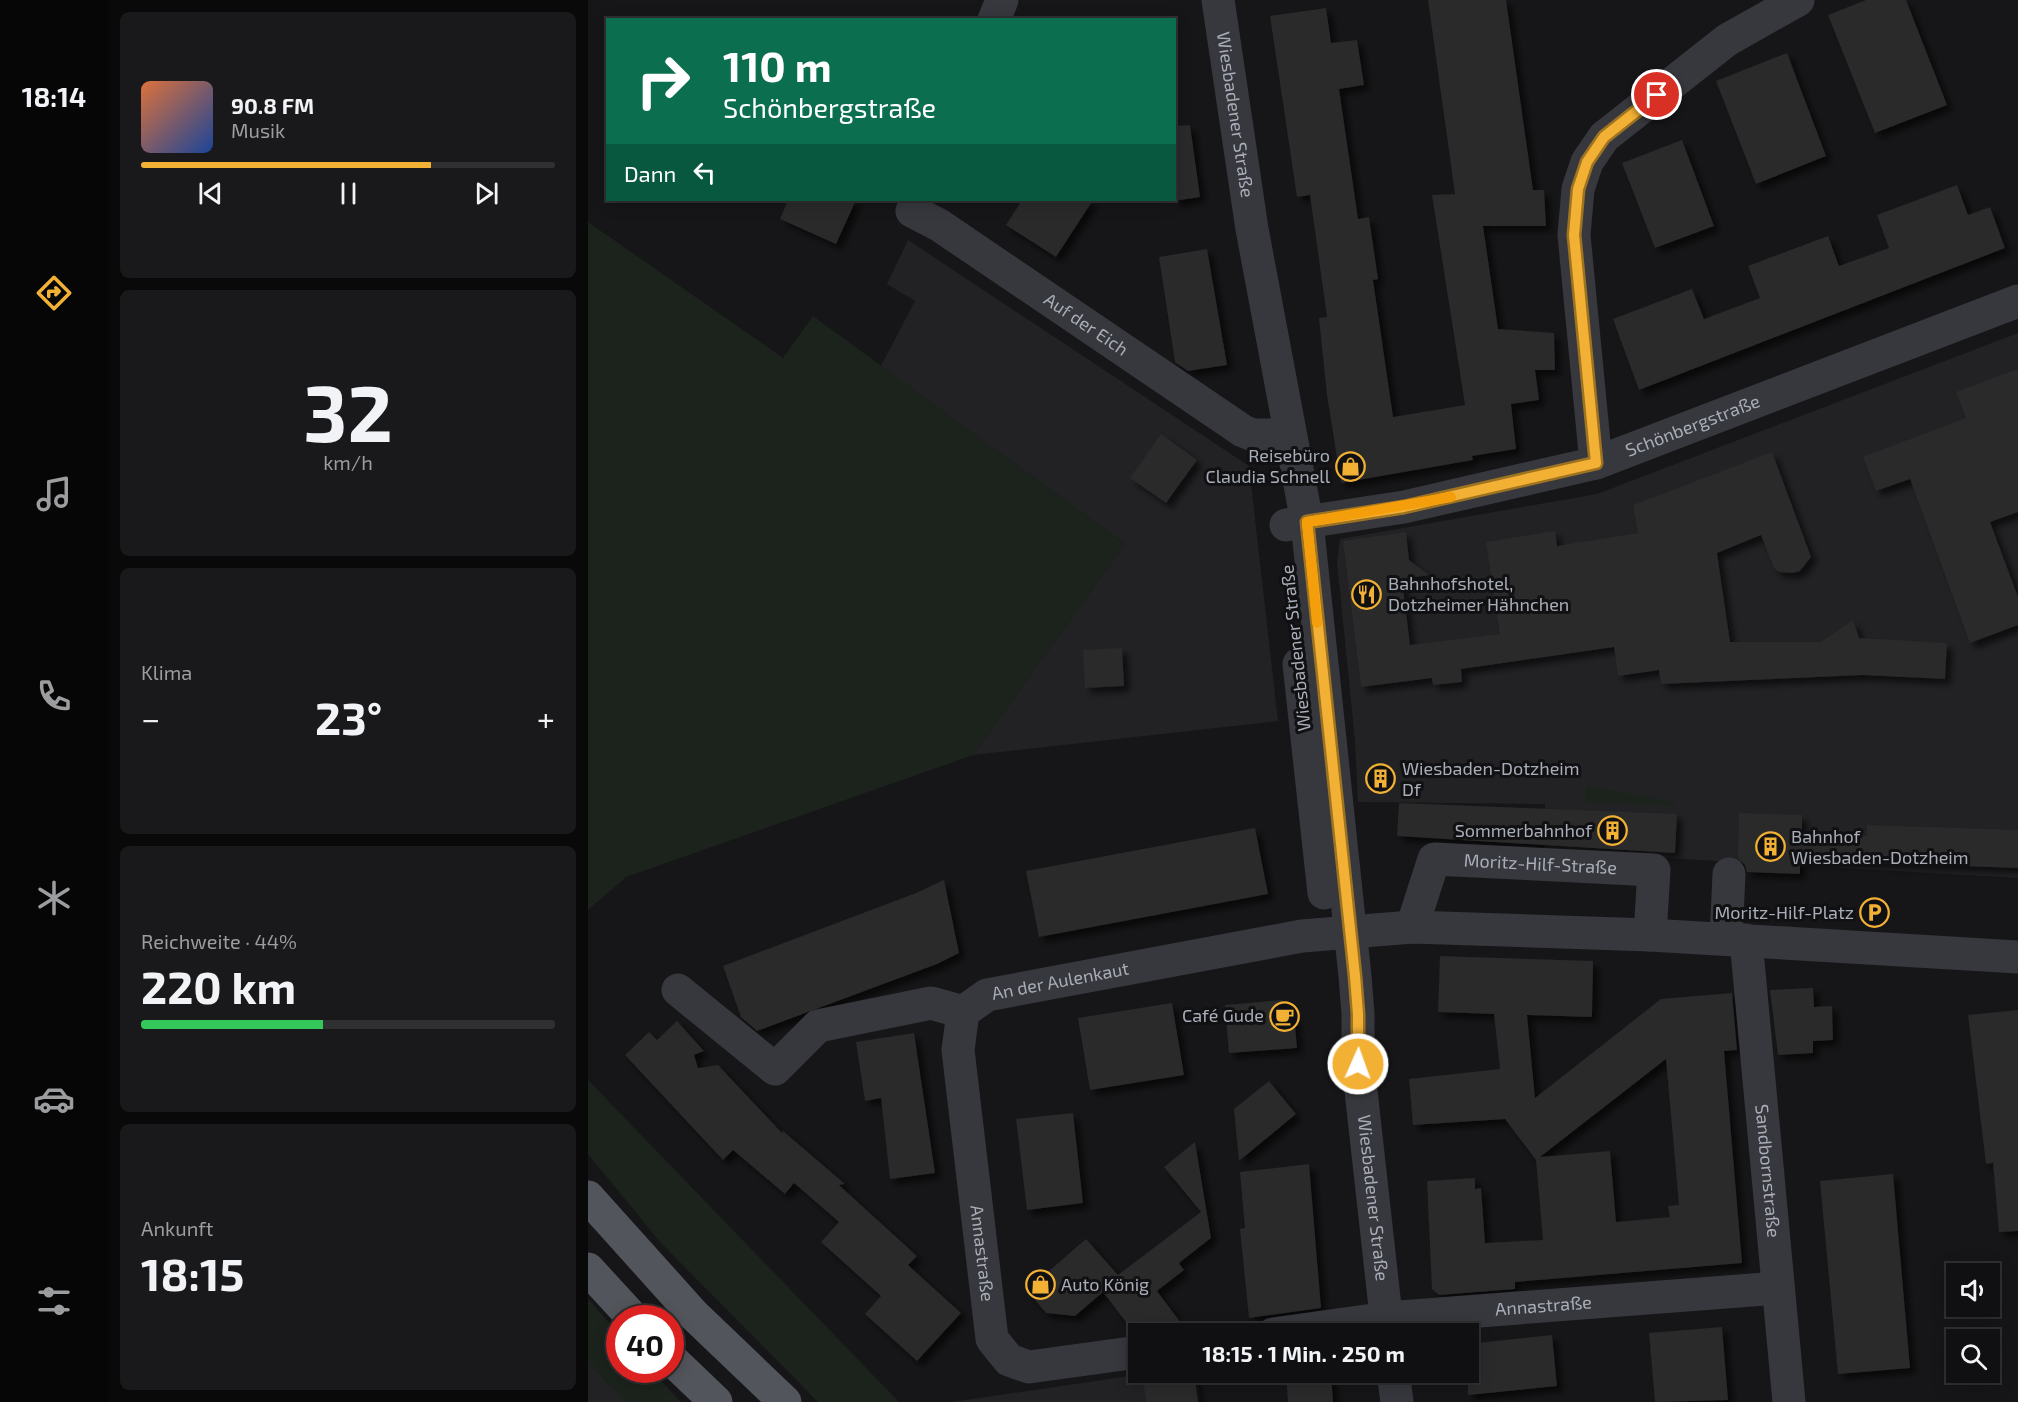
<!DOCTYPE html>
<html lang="de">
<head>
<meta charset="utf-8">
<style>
  body { margin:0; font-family:"Exo 2",sans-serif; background:#19191b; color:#f1f3f6; height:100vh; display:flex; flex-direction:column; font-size:22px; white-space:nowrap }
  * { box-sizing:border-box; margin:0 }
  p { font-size:20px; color:#9c9d9f }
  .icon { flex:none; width:33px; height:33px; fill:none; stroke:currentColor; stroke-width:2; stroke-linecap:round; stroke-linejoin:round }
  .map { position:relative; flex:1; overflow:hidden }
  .side { display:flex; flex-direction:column; gap:12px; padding:12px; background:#09090a; width:480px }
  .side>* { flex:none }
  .guide { position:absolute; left:18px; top:18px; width:570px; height:183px; border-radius:0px; box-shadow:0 3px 15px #0003,0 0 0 2px #303032; background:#0b6e4f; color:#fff; overflow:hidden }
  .controls { position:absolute; left:1358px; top:1263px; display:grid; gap:12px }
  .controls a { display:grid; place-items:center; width:54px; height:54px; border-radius:0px; background:#101012; box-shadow:0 3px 15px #0003,0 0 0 2px #303032; font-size:30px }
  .speed { position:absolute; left:18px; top:1305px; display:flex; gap:12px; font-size:30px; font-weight:700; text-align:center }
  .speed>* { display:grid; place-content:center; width:78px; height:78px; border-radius:50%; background:#101012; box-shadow:0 3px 15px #0003,0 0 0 2px #303032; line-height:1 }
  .speed .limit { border:9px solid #d22; background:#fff; color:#111 }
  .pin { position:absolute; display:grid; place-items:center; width:51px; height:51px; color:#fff; margin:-26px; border:3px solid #fff; border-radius:50%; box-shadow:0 2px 6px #0007 }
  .me { position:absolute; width:66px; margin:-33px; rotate:2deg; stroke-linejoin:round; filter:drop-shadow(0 0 4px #0008) }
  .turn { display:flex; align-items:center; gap:21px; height:126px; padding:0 18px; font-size:27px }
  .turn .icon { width:78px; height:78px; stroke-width:2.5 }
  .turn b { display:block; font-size:42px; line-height:51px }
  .then { display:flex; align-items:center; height:57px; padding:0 18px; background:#0003; gap:12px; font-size:22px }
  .big { font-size:45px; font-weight:700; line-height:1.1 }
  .side .widget { flex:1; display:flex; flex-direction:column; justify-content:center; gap:9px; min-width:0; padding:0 21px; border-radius:9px; background:#19191b }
  .side .dial { align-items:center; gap:0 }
  .dial b { font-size:78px; line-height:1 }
  .song { display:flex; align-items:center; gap:18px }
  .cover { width:72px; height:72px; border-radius:9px; background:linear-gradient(135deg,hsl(20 70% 55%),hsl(220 70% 35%)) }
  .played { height:6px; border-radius:3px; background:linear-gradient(90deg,#f2b134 70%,#303032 70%) }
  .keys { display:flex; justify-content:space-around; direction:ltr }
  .heat { display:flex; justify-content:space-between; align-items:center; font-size:33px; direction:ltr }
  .charge { height:9px; border-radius:4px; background:linear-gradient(90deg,#34c759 44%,#303032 0) }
  .trip { position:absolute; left:540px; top:1323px; width:351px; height:60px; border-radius:0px; background:#101012; box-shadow:0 3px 15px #0003,0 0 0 2px #303032; font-weight:700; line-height:60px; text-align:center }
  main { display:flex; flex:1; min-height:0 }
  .dock { display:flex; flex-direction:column; width:108px; justify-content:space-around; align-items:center; background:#060607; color:#9c9d9f }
  .dock .icon { width:42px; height:42px }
  .dock .on { color:#f2b134 }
  .dock b { font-size:27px; color:#f1f3f6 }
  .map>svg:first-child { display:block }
</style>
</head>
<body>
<main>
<nav class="dock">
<b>18:14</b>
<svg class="icon on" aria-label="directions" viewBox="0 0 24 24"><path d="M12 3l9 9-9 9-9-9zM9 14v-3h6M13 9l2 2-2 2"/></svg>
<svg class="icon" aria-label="music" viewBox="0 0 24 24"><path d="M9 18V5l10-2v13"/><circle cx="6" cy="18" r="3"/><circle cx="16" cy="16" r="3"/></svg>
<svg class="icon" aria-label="phone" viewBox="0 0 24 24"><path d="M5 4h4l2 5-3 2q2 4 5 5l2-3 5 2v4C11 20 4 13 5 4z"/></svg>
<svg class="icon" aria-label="climate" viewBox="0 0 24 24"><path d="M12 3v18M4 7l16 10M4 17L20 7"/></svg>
<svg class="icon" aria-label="car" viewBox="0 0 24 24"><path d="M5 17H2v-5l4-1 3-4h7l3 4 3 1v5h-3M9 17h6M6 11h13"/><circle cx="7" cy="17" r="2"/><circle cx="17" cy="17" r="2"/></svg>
<svg class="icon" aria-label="filters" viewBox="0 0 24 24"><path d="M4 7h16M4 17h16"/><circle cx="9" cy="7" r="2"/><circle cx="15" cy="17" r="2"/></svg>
</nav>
<section class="side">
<div class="widget">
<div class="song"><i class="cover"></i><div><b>90.8 FM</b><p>Musik</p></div></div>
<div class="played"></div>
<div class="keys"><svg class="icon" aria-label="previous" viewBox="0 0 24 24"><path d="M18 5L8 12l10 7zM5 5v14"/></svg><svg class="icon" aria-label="pause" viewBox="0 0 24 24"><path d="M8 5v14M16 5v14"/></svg><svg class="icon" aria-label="next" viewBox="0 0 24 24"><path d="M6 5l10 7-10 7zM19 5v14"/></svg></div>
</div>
<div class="widget dial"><b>32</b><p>km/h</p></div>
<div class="widget"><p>Klima</p>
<div class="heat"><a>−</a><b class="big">23°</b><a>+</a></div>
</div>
<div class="widget"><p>Reichweite · 44%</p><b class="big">220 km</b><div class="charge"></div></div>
<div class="widget"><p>Ankunft</p><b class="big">18:15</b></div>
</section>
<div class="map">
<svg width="1430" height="1402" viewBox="0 0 1430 1402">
  <defs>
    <filter id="shadow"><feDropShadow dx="5.5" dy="5.5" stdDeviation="3" flood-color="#0009"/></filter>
  </defs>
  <rect width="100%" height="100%" fill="#161618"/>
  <path fill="#222225" d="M320,240L661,466L690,721L385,755L537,544L293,366L327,301L299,284Z
    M1430,333V878L956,851L957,804L770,802L767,741L749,562L752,539L1009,494Z
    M0,1363L39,1402H0Z
    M569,1372L609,1373L613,1402H364Z"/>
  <path fill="#1c231d" d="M0,222L195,358L225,316L537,544L385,755L38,877L0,910Z
    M998,786L1086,802V806L998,802Z
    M0,1080L311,1402H230L73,1243L0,1154Z
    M0,1299L31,1334L32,1370H63L93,1402H39L0,1363Z"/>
  <path fill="#29292c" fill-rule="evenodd" filter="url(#shadow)" d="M840,0H918L945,190H956L958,226H895L910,329L966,333L967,370H947L951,400L923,404L928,449L884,456L885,460L753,483L739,395L731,318L739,317L722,195L709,197L682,16L738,8L743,43L769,40L776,85L751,89L770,219L781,217L790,279L785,280L805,417L877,405L844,195L867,194Z
    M1278,0H1318L1359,105L1287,133L1240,15Z
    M1199,53L1238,156L1168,184L1128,81Z
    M602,125L612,197L586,201V126Z
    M1094,140L1126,226L1067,248L1034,163Z
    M1369,185L1380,215L1402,207L1417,248L1051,390L1025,319L1104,289L1116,319L1172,298L1160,266L1240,236L1251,266L1301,248L1289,215Z
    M200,200H268L248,244L192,219Z
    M434,200H505L468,257L418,225Z
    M619,249L639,365L600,371L587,362L571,257Z
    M1430,369V512L1402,522L1430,597V625L1382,643L1322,479L1288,491L1275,457L1378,418L1368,392Z
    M573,434L609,460L578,503L542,478Z
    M1184,452L1223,557L1212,571L1205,573L1191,572L1186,568L1173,535L1129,553L1142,642H1233L1265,620L1271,638L1359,643L1357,679L1274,675L1073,684L1071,670L1030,676L1026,647L873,669L874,682L845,685L844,678L773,687L755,541L818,532L821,560L841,575L814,579L822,645L912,634L898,542L967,531L969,546L1050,533L1045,505Z
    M534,648L536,686L497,688L495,650Z
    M811,803L1089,814L1087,853L809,836Z
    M1151,813L1214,815V833L1279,836V825L1430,830V868L1212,860V874L1159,872L1157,865L1150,858Z
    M667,828L680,894L451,937L438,871Z
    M356,880L371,953L349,964L169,1031L153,1017L135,966L328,893Z
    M852,956L1005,961L1004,1017L939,1015L947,1098L1073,999L1144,993L1149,1050L1136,1051L1154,1263L927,1282V1289L851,1295L844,1289L839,1181L887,1178V1189L893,1188L897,1243L955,1240L948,1160L917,1119L825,1125L821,1079L912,1069L906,1014L850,1012ZM1078,1059L1091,1205L1080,1206L1082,1217L1028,1222L1022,1151L952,1157Z
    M1225,988L1226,1007L1244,1006L1245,1040L1225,1041V1053L1190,1055L1182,990Z
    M694,1000L695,1017L706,1016L709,1048L641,1053L637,1005Z
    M584,1003L596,1075L502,1090L490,1018Z
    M1430,1010V1231L1411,1232L1405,1163L1398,1164L1380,1015Z
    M89,1021L116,1051L106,1055L110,1068L130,1065L195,1134L194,1130L257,1184L251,1185L329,1256L320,1265L373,1313L329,1361L277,1314L293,1296L233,1242L251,1222L206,1183L197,1194L145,1150L135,1160L37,1055L61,1032L69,1040Z
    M326,1033L347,1173L302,1179L293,1098L277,1101L268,1042Z
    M681,1081L708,1114L651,1161L646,1109Z
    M485,1113L495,1203L439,1210L428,1119Z
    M607,1142L623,1238L591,1263L596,1270L569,1291L593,1323L544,1330L515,1292L487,1316L458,1313L439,1290L498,1239L530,1275L613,1212L576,1167Z
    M721,1164L733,1308L661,1318L652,1229L657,1228L652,1172Z
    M1305,1174L1322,1368L1250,1374L1232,1181Z
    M1134,1327L1140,1400L1067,1402L1061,1333Z
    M964,1335L969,1386L880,1395V1344Z
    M606,1372L610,1402H558L555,1379Z
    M698,1372H743L745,1402H700Z"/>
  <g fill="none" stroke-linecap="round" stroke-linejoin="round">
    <g stroke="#37383d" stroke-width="33">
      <path id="s1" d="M630,0L664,229L719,522L767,976L770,1014V1064L800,1334"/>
      <path d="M406,20L414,0"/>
      <path id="s2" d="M329,200L324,211L351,225L655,431L665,435H685"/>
      <path d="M1008,463L986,235L990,189L999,162L1016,137L1139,40L1210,0"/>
      <path id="s3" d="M698,525L816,507L1008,463L1430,301"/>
      <path d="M711,664L736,893"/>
      <path id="s4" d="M824,927L846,859L1066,870L1062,935"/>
      <path d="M1138,939L1141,874"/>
      <path id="s5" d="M1158,940L1201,1402"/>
      <path d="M90,990L187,1069L230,1026L343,1003L375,1012"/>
      <path id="s6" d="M375,1012L399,995L714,936L824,927L1062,935L1430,957"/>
      <path id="s7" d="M375,1012L370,1050L404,1339L421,1360L441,1367L550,1352"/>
      <path id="s8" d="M685,1334L799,1318L1190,1288"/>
      <path d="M805,1372L809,1402"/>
    </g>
    <path stroke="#53555c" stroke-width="33" d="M0,1197L106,1315L197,1402
      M0,1269L45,1318
      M82,1358L128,1402"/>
  </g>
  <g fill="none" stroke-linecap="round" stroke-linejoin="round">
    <defs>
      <path id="route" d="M770,1064V1014L767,976L719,522L816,507L1008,463L986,235L990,189L999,162L1016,137L1069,95"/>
    </defs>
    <use href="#route" stroke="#9d7322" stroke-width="15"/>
    <use href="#route" stroke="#f2b134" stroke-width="10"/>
    <path stroke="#f59e0b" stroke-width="10" d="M729,623L719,522L863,497"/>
  </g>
  <defs>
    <symbol id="shop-ring" viewBox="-11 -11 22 22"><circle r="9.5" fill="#111113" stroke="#f2b134" stroke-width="1.5"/><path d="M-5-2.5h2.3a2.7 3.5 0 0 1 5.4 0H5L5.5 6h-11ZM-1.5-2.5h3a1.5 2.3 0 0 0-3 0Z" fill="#f2b134"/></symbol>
    <symbol id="restaurant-ring" viewBox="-11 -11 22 22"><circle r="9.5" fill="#111113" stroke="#f2b134" stroke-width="1.5"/><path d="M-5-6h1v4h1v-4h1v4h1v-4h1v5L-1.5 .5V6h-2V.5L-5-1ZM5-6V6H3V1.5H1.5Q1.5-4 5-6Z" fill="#f2b134"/></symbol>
    <symbol id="building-ring" viewBox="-11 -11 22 22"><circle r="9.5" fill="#111113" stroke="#f2b134" stroke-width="1.5"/><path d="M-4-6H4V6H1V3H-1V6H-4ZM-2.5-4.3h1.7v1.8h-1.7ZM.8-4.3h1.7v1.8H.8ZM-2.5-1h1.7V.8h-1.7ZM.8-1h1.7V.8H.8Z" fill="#f2b134"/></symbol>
    <symbol id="parking-ring" viewBox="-11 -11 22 22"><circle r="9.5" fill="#111113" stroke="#f2b134" stroke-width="1.5"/><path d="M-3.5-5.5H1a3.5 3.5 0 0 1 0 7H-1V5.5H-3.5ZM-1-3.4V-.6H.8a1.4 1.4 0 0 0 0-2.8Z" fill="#f2b134"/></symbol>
    <symbol id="cafe-ring" viewBox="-11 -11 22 22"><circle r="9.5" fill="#111113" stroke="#f2b134" stroke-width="1.5"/><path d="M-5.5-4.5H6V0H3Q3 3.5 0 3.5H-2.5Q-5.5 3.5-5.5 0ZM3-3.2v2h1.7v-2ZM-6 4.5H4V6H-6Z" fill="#f2b134"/></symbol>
  </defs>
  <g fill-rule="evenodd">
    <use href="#shop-ring" x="746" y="450" width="33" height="33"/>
    <use href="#restaurant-ring" x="762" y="578" width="33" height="33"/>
    <use href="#building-ring" x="776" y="762" width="33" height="33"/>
    <use href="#building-ring" x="1008" y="814" width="33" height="33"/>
    <use href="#building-ring" x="1166" y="830" width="33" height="33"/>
    <use href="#parking-ring" x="1270" y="896" width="33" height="33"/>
    <use href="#cafe-ring" x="680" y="1000" width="33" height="33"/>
    <use href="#shop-ring" x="436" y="1268" width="33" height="33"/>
  </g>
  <g text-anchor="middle" stroke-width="6" stroke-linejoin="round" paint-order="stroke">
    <g font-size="18" fill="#a8adb8" stroke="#111113">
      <text dy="6" stroke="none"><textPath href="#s1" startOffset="116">Wiesbadener Straße</textPath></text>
      <text dy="6" stroke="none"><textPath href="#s2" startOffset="220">Auf der Eich</textPath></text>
      <text dy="6" stroke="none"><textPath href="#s3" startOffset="420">Schönbergstraße</textPath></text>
      <text transform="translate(708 648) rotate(-96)" y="6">Wiesbadener Straße</text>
      <text dy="6" stroke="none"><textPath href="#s4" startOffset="178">Moritz-Hilf-Straße</textPath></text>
      <text dy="6" stroke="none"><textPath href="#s6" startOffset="104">An der Aulenkaut</textPath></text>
      <text dy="6" stroke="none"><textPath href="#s5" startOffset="232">Sandbornstraße</textPath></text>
      <text dy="6" stroke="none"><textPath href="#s1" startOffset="1209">Wiesbadener Straße</textPath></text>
      <text dy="6" stroke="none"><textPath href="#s7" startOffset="243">Annastraße</textPath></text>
      <text dy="6" stroke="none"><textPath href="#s8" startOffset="272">Annastraße</textPath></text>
    </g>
    <g font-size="18" fill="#a8adb8" stroke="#111113" text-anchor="end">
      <text x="742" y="462">Reisebüro<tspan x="742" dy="21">Claudia Schnell</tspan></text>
      <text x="800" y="590" text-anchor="start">Bahnhofshotel,<tspan x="800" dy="21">Dotzheimer Hähnchen</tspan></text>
      <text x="814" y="775" text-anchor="start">Wiesbaden-Dotzheim<tspan x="814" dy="21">Df</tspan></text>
      <text x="1004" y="837">Sommerbahnhof</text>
      <text x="1203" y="843" text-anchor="start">Bahnhof<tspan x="1203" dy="21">Wiesbaden-Dotzheim</tspan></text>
      <text x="1266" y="919">Moritz-Hilf-Platz</text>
      <text x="676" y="1022">Café Gude</text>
      <text x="473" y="1291" text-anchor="start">Auto König</text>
    </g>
  </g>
</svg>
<div class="controls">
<a><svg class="icon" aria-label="sound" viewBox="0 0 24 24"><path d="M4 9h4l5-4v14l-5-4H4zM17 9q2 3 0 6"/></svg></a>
<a><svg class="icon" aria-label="search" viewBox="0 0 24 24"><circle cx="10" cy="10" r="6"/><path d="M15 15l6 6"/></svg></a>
</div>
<div class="speed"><div class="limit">40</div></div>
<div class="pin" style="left:1069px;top:95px;background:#d93025"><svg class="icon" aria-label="arrive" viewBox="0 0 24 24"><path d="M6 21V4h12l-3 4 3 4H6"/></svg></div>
<svg class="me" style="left:770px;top:1064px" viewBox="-20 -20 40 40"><circle r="17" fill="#f2b134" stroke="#fff" stroke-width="3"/><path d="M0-11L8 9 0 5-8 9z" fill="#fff"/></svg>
<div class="trip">18:15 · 1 Min. · 250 m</div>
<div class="guide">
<div class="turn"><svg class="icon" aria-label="right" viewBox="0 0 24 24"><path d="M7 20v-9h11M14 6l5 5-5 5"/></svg><div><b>110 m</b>Schönbergstraße</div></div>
<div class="then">Dann<svg class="icon" aria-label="left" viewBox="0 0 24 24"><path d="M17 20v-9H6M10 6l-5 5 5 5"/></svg></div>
</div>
</div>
</main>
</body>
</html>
